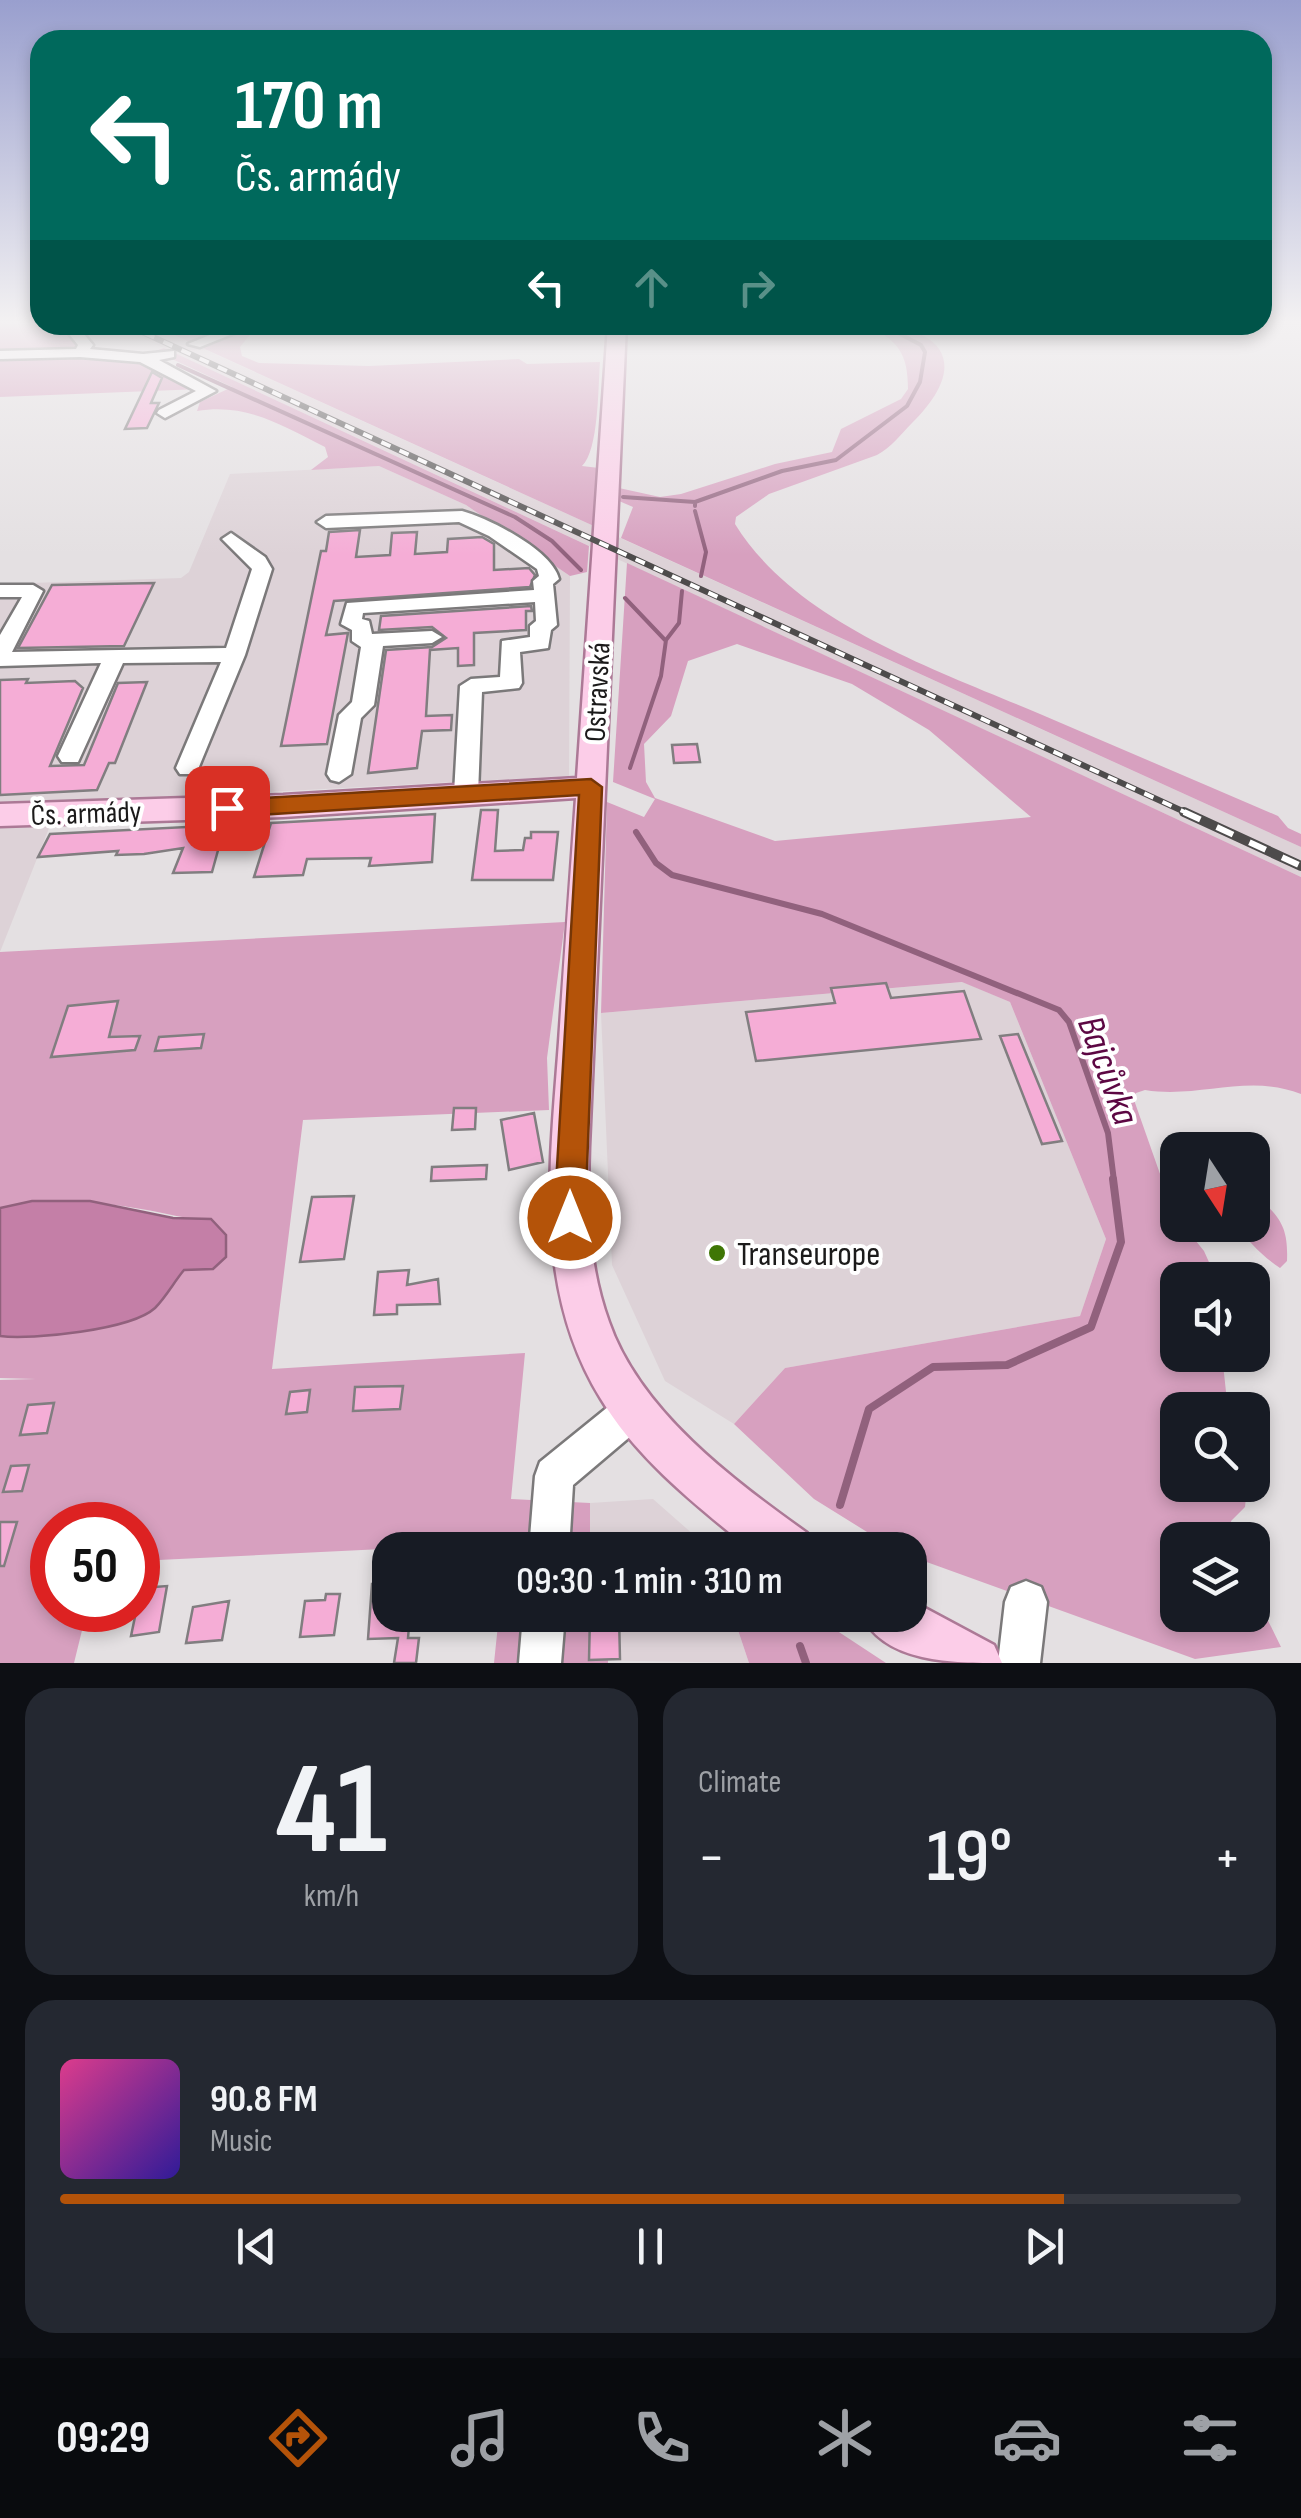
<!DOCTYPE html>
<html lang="en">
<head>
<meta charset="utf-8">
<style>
  body { margin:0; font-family:"Sofia Sans Condensed",sans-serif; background:#242831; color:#f1f3f6; height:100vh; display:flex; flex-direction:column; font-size:38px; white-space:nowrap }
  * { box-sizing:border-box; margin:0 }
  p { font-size:32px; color:#9ea1a6 }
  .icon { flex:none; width:55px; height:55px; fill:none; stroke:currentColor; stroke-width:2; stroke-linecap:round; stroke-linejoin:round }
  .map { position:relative; height:1663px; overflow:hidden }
  .panel { display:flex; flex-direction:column; gap:25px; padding:25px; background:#0d0f14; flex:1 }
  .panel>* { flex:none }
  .hud { position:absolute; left:30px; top:30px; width:1242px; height:305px; border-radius:30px; box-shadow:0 5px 15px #0003; background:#00695c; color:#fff; overflow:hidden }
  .needle { width:65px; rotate:168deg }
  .buttons { position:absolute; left:1160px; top:1132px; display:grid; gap:20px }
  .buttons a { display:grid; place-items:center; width:110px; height:110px; border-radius:20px; background:#171b24; box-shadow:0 5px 15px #0003; font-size:50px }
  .speed { position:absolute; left:30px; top:1502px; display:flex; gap:20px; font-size:50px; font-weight:700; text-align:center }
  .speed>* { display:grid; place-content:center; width:130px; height:130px; border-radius:50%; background:#171b24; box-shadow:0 5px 15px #0003; line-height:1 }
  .speed .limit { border:15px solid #d22; background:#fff; color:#111 }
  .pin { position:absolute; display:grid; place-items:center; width:85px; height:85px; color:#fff; margin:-42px; border-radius:20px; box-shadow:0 5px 15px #0006 }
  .me { position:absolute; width:110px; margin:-55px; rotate:0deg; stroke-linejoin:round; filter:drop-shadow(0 0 8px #0008) }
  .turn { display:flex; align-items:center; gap:35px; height:210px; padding:0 40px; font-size:45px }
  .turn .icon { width:130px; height:130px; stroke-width:2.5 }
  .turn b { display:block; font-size:70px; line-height:85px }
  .lanes { display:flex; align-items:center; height:95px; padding:0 40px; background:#0003; justify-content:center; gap:50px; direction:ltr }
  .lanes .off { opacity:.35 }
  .big { font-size:75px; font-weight:600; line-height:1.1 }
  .panel .tile { flex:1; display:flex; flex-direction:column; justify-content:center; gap:15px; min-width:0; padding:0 35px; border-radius:30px; background:#242831 }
  .panel .dial { align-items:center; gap:0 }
  .dial b { font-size:130px; line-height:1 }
  .song { display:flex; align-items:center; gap:30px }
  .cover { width:120px; height:120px; border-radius:15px; background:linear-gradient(135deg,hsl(330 70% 55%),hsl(250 70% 35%)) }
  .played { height:10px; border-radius:5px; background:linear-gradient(90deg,#b45309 85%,#363941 85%) }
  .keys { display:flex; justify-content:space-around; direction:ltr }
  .heat { display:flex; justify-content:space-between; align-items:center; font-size:55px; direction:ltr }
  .panel .tiles { flex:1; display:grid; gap:25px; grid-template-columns:1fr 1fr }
  .tile:last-child { grid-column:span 2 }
  .trip { position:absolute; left:372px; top:1532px; width:555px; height:100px; border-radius:30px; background:#171b24; box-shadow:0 5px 15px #0003; font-weight:600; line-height:100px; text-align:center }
  .tab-bar { display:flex; height:160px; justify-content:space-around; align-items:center; background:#090b0e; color:#9ea1a6 }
  .tab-bar .icon { width:70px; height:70px }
  .tab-bar .selected { color:#b45309 }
  .tab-bar b { font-size:45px; color:#f1f3f6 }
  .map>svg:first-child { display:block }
</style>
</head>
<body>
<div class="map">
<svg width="1301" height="1663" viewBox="0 0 1301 1663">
  <rect width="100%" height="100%" fill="#e4e0e2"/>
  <path fill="#ddd2d7" d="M114,325H151L1301,847V877Z
    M379,466L466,505L570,576L569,776L59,803L0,952V584L181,578L189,572L230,474Z
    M963,982L1010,1002L1106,1239L1080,1316L785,1368L734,1424L665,1381L612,1265L601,1013Z
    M653,1499L711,1550H590V1503Z
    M589,1615H733L749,1663L589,1660Z"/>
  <path fill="#d7a0bf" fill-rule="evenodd" d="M0,323L69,325L79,350L0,351Z
    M152,325H197L220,337L253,331L240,347L242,356L259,363L369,366L519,359L527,364L600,362C598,386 599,450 582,466L599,468L596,527Z
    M867,325C944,325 972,364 912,423C900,435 892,447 877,455L769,494L736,517L735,524C796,623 937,670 1040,714C1119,748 1199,782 1278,816L1288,828L1301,834V847L621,538L633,507L619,501V488L660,497L681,494L775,464L832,452L841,429L901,399L908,389C908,353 898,341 867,325Z
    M164,348L589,546L587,572L570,576L466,505L379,466L311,470L328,457L325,447C281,425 247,403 197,411L200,402L232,387L155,351Z
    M73,355L125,358L201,389L0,397V357Z
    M627,563L1301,877V1094C1248,1073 1199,1099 1145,1090L1136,1093L1134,1100L1178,1225H1183L1204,1251L1217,1280H1178V1355H1222L1228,1410H1178V1485L1247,1487L1245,1507L1231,1521L1235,1540H1178V1615H1252L1253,1590L1281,1647L1195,1659L910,1556V1550H896L814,1499L734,1424L785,1368L1080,1316L1106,1239L1010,1002L962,982L601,1013L607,802L644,817L655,799L613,782ZM737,644L852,684L929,730L1031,817L775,841L655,798L646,782L644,744L671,716L688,661Z
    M565,922L547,1058L549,1110L303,1120L272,1369L525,1353L511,1499L590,1503V1550H506V1543L138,1561V1525H52V1610H87L74,1663H0V1380L36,1379L0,1378V1336C32,1340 131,1330 155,1308C166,1297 174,1282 184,1270L213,1269L211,1220C184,1219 166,1213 141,1209C96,1201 44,1199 0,1208V952Z
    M1264,1203C1284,1221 1288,1234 1287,1261L1280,1268C1263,1257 1248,1240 1234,1225H1252L1253,1207Z
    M499,1615H589V1660H608V1663H494Z
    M733,1615H813L886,1663H749Z"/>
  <path fill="#c47fa7" stroke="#91617d" stroke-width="2.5" d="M32,1201H90L173,1218L211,1219L226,1235V1257L213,1269L184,1270C174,1282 166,1297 155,1308C131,1330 32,1340 0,1336V1208Z"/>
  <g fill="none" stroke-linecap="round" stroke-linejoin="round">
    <path stroke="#91617d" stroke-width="4" d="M178,365L515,517L552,541L581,570
      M623,497L695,502
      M695,506V502L782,471L836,460L907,406L920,382L925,352L921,345L883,325
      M695,511L706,552L701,576
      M625,598L665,640
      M630,768L661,676L666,640L679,623L682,591"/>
    <path stroke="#91617d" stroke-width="6" d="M636,832L656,863L672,875L822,914L1059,1010L1069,1022L1108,1133L1114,1181"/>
    <path stroke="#91617d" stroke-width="8" d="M840,1505L869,1409L933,1367L1007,1365L1091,1327L1121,1242L1113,1179
      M800,1646L806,1663"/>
  </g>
  <path fill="#f5add6" stroke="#817e80" stroke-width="2.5" d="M152,372L162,378L151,403H159L147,428L125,429Z
    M360,530L356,557L390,555L392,533L417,532L415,554L447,552L448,539L482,537L494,544V570L529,568L535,575L530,587L334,601L326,635L348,633L327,744L281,746L321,551H326L329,532Z
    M154,583L124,646L18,648L52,585Z
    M531,606L532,611H526V630L474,633V665L458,666V648L430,650L426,716L452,715L451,730L422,731L417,768L368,773L386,650L432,647L446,638L432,627L379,630L381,616Z
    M28,679L26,683L75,681L83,688L50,766L84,765L118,683L147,682L115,763H109L97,790L0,795V680Z
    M697,744L700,762L674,763L672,745Z
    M481,810H498L495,851L523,850L525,838H531V832H558L553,880H472Z
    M435,814L432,862L369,866L371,858L307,859L303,875L254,877L271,823Z
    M225,825L212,872L173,873L183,848L144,854L116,855L118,851L38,857L50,834Z
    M886,983L891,998L964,991L981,1039L756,1061L746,1012L835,1003L831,988Z
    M118,1001L109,1037L140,1036L135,1050L51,1057L68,1006Z
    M204,1034L201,1048L155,1051L159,1037Z
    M1018,1034L1062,1141L1042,1144L1000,1036Z
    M454,1108H476L475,1129L452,1130Z
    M534,1113L543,1162L509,1170L501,1120Z
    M487,1165L486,1179L431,1181L432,1167Z
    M354,1196L344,1259L300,1262L312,1197Z
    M409,1270L407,1285L438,1279L440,1304L397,1305V1314L374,1315L378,1272Z
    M403,1386L400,1409L353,1411L355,1387Z
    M310,1390L307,1412L286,1414L290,1392Z
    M54,1403L47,1433L20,1435L28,1405Z
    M29,1465L22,1491L3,1492L11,1466Z
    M0,1522H17L4,1566H0Z
    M390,1583V1615H410L408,1638H419L416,1663H394L398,1638L368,1639L372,1584Z
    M167,1586L159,1632L131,1636L141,1588Z
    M326,1594H340L334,1635L300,1637L305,1601L325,1600Z
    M229,1601L222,1640L186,1643L193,1607Z
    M590,1615H619L620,1659L589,1660Z"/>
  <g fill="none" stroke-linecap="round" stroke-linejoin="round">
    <defs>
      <path id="minor" d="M68,325H82L83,333L93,345L90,349L143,354L174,351V357L159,360L216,391L165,418L157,413L159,410L196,391L140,362L80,357L0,359V351L76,349L78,345L69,334Z
        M234,325H255L200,347L188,344Z
        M462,511C490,519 552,550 559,579L553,584L557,625L551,630L548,648L520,652L522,683L519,688L482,692L478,794L466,803L454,794L460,686L471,679L500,677L502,641L530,637V626L536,621L535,602L363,613L362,619L369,621L372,634L432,631L442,637L432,643L383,646L374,705L361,718L351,774L339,782L331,780L327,774L339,715L352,702L361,647L352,641V630L341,624L347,603L534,590L533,581L539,576L537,569L489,536L459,522L326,528L317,522L326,516Z
        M231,533L265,557L272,569L245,655L196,774H180L176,768L221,662L123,663L78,762H62L58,756L101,663L0,666V635L22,597H0V585H33L43,591L12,652L226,648L252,569L222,539Z
        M632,1392L645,1398L651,1411L645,1424L573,1485L569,1550H529L535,1476L540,1462L619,1398Z
        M1026,1581L1041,1587L1047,1602L1040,1663H998L1005,1602L1011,1587Z
        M523,1615H565L561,1663H519Z"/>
      <path id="major" d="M608,325H626L589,1147C587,1206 588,1265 609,1322C640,1411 733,1480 807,1533L814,1550H751C696,1505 638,1460 601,1399C533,1289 550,1164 559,1042C564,961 570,880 576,798L283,817L0,826V804L283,795L577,778Z
        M910,1600L994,1645L1002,1663C954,1663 884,1663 862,1615H910Z"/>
    </defs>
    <use href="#minor" stroke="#7b797a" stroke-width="5"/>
    <use href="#major" stroke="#ac7996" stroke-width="5"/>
    <use href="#minor" fill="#fff" fill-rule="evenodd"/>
    <use href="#major" fill="#fccde8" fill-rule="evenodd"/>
    <defs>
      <path id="rail-far1" d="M127,325L1189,814"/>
      <path id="rail" d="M1184,812L1301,866"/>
    </defs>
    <use href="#rail-far1" stroke="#4d4b4b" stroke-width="6"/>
    <use href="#rail" stroke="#4d4b4b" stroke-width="10"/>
    <use href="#rail-far1" stroke="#fff" stroke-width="4" stroke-dasharray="10" stroke-linecap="butt"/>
    <use href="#rail" stroke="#fff" stroke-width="6" stroke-dasharray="18" stroke-linecap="butt"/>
  </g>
  <linearGradient id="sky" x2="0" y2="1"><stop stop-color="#999fce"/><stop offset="0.58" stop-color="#f3f1f2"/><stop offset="1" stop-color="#f3f1f2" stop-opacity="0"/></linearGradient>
  <rect width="1301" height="555" fill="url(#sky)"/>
  <path fill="#b45309" stroke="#753606" stroke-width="2.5" d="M591,779L602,787L585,1218L580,1229L570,1233L559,1229L554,1218L579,795L227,817L216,808L227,800Z"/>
  <circle fill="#3f7605" stroke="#fff" stroke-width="4" cx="717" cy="1253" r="10"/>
  <g text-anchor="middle" stroke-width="8" stroke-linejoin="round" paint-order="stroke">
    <g font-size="30" fill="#1b1a1a" stroke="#fff">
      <text transform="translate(597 692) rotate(-87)" y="10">Ostravská</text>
      <text transform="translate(86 813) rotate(-2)" y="10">Čs. armády</text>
    </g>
    <g font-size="35" fill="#1b1a1a" stroke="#fff" text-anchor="start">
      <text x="737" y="1265">Transeurope</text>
    </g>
    <g font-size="38" font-style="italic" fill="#5c0743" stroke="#fff">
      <text transform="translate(1109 1070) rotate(70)" y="13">Bajcůvka</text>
    </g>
  </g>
</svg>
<div class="buttons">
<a><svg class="needle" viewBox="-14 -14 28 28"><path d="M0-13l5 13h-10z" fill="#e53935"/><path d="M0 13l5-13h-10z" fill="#9ea1a6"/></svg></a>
<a><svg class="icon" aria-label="sound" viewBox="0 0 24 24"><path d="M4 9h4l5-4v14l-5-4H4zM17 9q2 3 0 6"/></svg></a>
<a><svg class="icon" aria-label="search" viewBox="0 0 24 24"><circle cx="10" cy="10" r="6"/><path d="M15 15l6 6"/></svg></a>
<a><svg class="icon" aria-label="layers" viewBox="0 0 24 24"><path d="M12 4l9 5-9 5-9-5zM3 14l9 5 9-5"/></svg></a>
</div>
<div class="speed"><div class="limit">50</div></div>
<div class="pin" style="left:227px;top:808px;background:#d93025"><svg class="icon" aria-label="arrive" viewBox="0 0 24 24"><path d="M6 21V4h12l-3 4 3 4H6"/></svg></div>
<svg class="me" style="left:570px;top:1218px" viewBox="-20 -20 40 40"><circle r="17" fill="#b45309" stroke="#fff" stroke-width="3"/><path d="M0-11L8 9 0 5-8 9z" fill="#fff"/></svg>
<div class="trip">09:30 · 1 min · 310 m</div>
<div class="hud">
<div class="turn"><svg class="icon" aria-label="left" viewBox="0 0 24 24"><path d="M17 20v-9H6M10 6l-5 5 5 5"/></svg><div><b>170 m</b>Čs. armády</div></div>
<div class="lanes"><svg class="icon" aria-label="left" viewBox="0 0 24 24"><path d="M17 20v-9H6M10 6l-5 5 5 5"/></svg><svg class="icon off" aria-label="ahead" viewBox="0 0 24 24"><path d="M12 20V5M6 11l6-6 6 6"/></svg><svg class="icon off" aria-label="right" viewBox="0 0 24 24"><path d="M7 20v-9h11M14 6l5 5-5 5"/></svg></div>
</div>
</div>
<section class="panel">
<div class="tiles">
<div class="tile dial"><b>41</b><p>km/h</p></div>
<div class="tile"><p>Climate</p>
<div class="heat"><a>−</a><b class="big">19°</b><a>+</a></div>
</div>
<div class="tile">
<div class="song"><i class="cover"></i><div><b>90.8 FM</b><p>Music</p></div></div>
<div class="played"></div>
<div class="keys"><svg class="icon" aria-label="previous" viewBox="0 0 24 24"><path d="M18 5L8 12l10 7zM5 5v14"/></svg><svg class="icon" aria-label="pause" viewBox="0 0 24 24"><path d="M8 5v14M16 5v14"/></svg><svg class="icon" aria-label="next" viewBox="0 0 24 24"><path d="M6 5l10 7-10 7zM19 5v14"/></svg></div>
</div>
</div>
</section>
<nav class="tab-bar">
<b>09:29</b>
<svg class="icon selected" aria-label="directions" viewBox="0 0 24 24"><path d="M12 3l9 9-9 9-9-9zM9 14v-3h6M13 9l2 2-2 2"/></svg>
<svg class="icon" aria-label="music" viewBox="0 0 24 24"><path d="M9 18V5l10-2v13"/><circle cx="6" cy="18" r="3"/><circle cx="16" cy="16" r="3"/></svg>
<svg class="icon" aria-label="phone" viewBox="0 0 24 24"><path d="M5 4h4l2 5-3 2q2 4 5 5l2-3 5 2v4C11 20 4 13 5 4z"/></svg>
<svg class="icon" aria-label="climate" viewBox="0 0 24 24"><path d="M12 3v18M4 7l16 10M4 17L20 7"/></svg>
<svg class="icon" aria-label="car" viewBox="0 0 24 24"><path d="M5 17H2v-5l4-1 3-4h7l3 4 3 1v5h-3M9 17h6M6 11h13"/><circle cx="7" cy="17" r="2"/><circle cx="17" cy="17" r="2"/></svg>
<svg class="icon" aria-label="filters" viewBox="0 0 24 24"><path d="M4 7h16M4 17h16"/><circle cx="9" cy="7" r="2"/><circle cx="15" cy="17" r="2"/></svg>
</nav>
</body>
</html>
